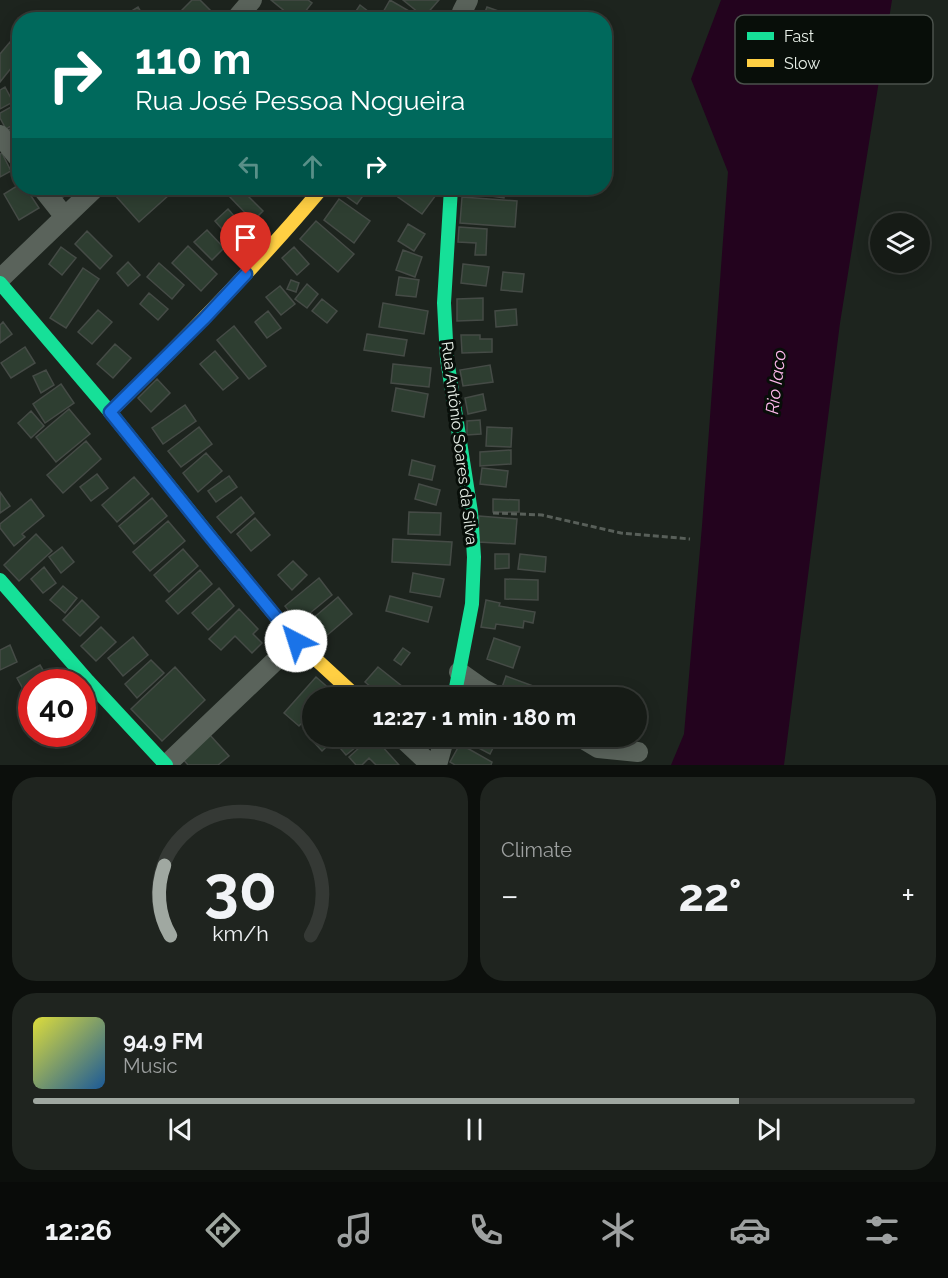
<!DOCTYPE html>
<html lang="en">
<head>
<meta charset="utf-8">
<style>
  body { margin:0; font-family:Raleway,sans-serif; background:#1f241f; color:#f1f3f6; height:100vh; display:flex; flex-direction:column; font-size:22px; white-space:nowrap }
  * { box-sizing:border-box; margin:0 }
  p { font-size:20px; color:#9ea1a1 }
  .icon { flex:none; width:33px; height:33px; fill:none; stroke:currentColor; stroke-width:2; stroke-linecap:round; stroke-linejoin:round }
  .map { position:relative; height:765px; overflow:hidden }
  .sheet { display:flex; flex-direction:column; gap:12px; padding:12px; background:#0c0f0c; flex:1 }
  .sheet>* { flex:none }
  .guide { position:absolute; left:12px; top:12px; width:600px; height:183px; border-radius:24px; box-shadow:0 3px 15px #0003,0 0 0 2px #353935; background:#00695c; color:#fff; overflow:hidden }
  .controls { position:absolute; left:870px; top:213px; display:grid; gap:12px }
  .controls a { display:grid; place-items:center; width:60px; height:60px; border-radius:50%; background:#161b16; box-shadow:0 3px 15px #0003,0 0 0 2px #353935; font-size:30px }
  .speed { position:absolute; left:18px; top:669px; display:flex; gap:12px; font-size:30px; font-weight:700; text-align:center }
  .speed>* { display:grid; place-content:center; width:78px; height:78px; border-radius:50%; background:#161b16; box-shadow:0 3px 15px #0003,0 0 0 2px #353935; line-height:1 }
  .speed .limit { border:9px solid #d22; background:#fff; color:#111 }
  .pin { position:absolute; display:grid; place-items:center; width:51px; height:51px; color:#fff; margin:-62px -26px; border-radius:50% 50% 50% 0; rotate:-45deg; box-shadow:0 0 6px #0007 }
  .pin .icon { rotate:45deg }
  .me { position:absolute; width:66px; margin:-33px; rotate:320deg; stroke-linejoin:round; filter:drop-shadow(0 0 4px #0008) }
  .turn { display:flex; align-items:center; gap:21px; height:126px; padding:0 24px; font-size:27px }
  .turn .icon { width:78px; height:78px; stroke-width:2.5 }
  .turn b { display:block; font-size:42px; line-height:51px }
  .lanes { display:flex; align-items:center; height:57px; padding:0 24px; background:#0003; justify-content:center; gap:30px; direction:ltr }
  .lanes .off { opacity:.35 }
  .big { font-size:45px; font-weight:700; line-height:1.1 }
  .sheet .widget { flex:1; display:flex; flex-direction:column; justify-content:center; gap:9px; min-width:0; padding:0 21px; border-radius:24px; background:#1f241f }
  .sheet .dial { align-items:center; gap:0 }
  .dial svg { height:156px; overflow:visible; fill:none; stroke:#353935; stroke-width:7; stroke-linecap:round; text-anchor:middle }
  .dial text { fill:#f1f3f6; stroke:none }
  .song { display:flex; align-items:center; gap:18px }
  .cover { width:72px; height:72px; border-radius:9px; background:linear-gradient(135deg,hsl(60 70% 55%),hsl(210 70% 35%)) }
  .played { height:6px; border-radius:3px; background:linear-gradient(90deg,#a0a8a1 80%,#353935 80%) }
  .keys { display:flex; justify-content:space-around; direction:ltr }
  .heat { display:flex; justify-content:space-between; align-items:center; font-size:33px; direction:ltr }
  .sheet .tiles { flex:1; display:grid; gap:12px; grid-template-columns:1fr 1fr }
  .widget:last-child { grid-column:span 2 }
  .trip { position:absolute; left:302px; top:687px; width:345px; height:60px; border-radius:30px; background:#161b16; box-shadow:0 3px 15px #0003,0 0 0 2px #353935; font-weight:700; line-height:60px; text-align:center }
  .tabs { display:flex; height:96px; justify-content:space-around; align-items:center; background:#090b09; color:#9ea1a1 }
  .tabs .icon { width:42px; height:42px }
  .tabs .on { color:#a0a8a1 }
  .tabs b { font-size:27px; color:#f1f3f6 }
  .map>svg:first-child { display:block }
</style>
</head>
<body>
<div class="map">
<svg width="948" height="765" viewBox="0 0 948 765">
  <rect width="100%" height="100%" fill="#1d241e"/>
  <path fill="#23031e" d="M721,0H892L840,323L784,765H671L684,734L702,526L728,172L691,79Z"/>
  <path fill="#2e3e31" stroke="#454b46" stroke-width="1.5" d="M192,0H200L213,13L206,20H187L180,12Z
    M271,0H308L312,3L301,17L295,12L292,17Z
    M390,0L409,11L403,20H390L382,14Z
    M403,0H439L424,17Z
    M360,5L373,15L370,20H343L347,14L352,17Z
    M138,7L145,19L128,20L125,15Z
    M487,7L524,20H482Z
    M10,42L20,50V57L0,82V54Z
    M5,87L13,102L0,109V90Z
    M20,102V121L6,129L0,118V113Z
    M20,123V146L7,131Z
    M2,153L11,171L0,177V154Z
    M20,184V188H26L39,208L19,220L4,194Z
    M51,188H69L71,191L59,200Z
    M123,188H162L169,195L139,222L115,195Z
    M238,188H240L263,211L253,221L229,196Z
    M341,188H358L365,193L357,204L339,191Z
    M405,188H425L436,195L422,214L398,197Z
    M463,188H505L504,198L462,192Z
    M462,197L517,201L515,227L460,223Z
    M339,199L370,221L354,243L324,220Z
    M228,209L250,234L237,246L215,221Z
    M316,221L354,254L338,272L300,239Z
    M408,224L425,234L414,251L398,241Z
    M459,227L487,229L486,255H475L476,243L458,242Z
    M207,230L224,248L212,260L194,242Z
    M87,231L112,256L100,269L75,244Z
    M188,246L217,274L201,291L172,263Z
    M61,247L76,258L62,275L49,264Z
    M294,247L309,264L297,275L282,258Z
    M403,250L422,257L415,277L396,270Z
    M128,262L140,275L128,286L117,273Z
    M159,263L184,285L172,299L147,277Z
    M463,264L489,267L486,286L461,283Z
    M83,268L99,279L66,328L50,318Z
    M503,272L524,274L522,292L501,290Z
    M399,277L419,280L416,297L396,295Z
    M291,280L299,283L296,292L287,289Z
    M307,284L318,294L307,308L295,299Z
    M280,286L295,304L281,315L266,297Z
    M149,293L168,309L158,320L140,304Z
    M483,298V320L457,321V299Z
    M322,299L337,311L327,323L312,311Z
    M383,303L428,311L424,334L379,327Z
    M516,309L517,325L496,327L495,311Z
    M98,310L112,322L92,344L78,332Z
    M268,311L281,328L267,338L255,322Z
    M3,322L12,334L0,343V325Z
    M234,326L266,366L249,379L217,340Z
    M367,334L407,340L404,356L364,350Z
    M461,335H480V339H492V352L462,353Z
    M115,344L131,358L113,378L97,364Z
    M25,347L35,363L11,378L1,363Z
    M215,351L238,378L223,390L200,364Z
    M393,364L431,368L429,387L391,383Z
    M490,365L493,382L463,386L460,370Z
    M46,370L54,385L41,393L33,376Z
    M157,379L170,393L151,412L138,398Z
    M61,384L74,403L45,423L33,404Z
    M396,388L428,394L424,417L392,411Z
    M483,394L486,410L468,414L465,398Z
    M185,405L196,421L163,444L152,428Z
    M69,409L90,434L56,462L36,437Z
    M31,411L44,426L31,438L18,423Z
    M480,420L481,434L467,435V421Z
    M199,427L212,444L181,467L168,451Z
    M487,427L512,428L511,447L486,446Z
    M86,441L101,459L63,493L47,475Z
    M511,450V464L480,466V452Z
    M206,453L222,471L198,492L183,473Z
    M412,460L435,466L432,480L409,475Z
    M482,468L508,471L506,487L480,484Z
    M97,474L108,488L91,501L80,487Z
    M229,476L237,487L216,502L208,491Z
    M134,477L149,494L117,522L102,505Z
    M419,484L440,490L436,505L415,499Z
    M0,492L10,506L0,513Z
    M241,497L254,513L231,533L217,517Z
    M152,498L167,516L134,544L119,526Z
    M31,499L44,516L22,534L25,537L14,546L0,528V524Z
    M493,499L519,500V512H493Z
    M409,512L441,513L440,535L408,534Z
    M479,516L517,519L515,544L478,542Z
    M255,518L270,535L251,551L237,534Z
    M168,521L185,541L150,571L133,552Z
    M36,534L52,551L19,581L4,565Z
    M393,539L452,542L450,565L392,562Z
    M62,547L74,562L61,573L49,557Z
    M183,549L198,566L169,592L154,575Z
    M495,554H509V568L495,569Z
    M520,554L546,557L545,572L518,569Z
    M293,561L307,575L292,590L278,575Z
    M44,567L56,583L43,593L31,579Z
    M200,570L212,584L178,614L166,601Z
    M413,573L444,579L440,597L410,592Z
    M319,578L332,595L298,623L285,606Z
    M505,579L538,580V600L505,599Z
    M63,586L77,598L65,613L50,600Z
    M219,588L234,606L208,630L192,613Z
    M390,596L432,607L428,622L386,611Z
    M338,597L352,614L318,643L304,626Z
    M82,600L99,617L80,636L63,620Z
    M486,600L500,603L499,606L535,612L533,623L524,621L523,628L496,624L495,629L481,627Z
    M239,609L258,629L253,634L262,643L252,653L235,636L221,650L209,639Z
    M101,627L116,642L96,661L81,646Z
    M133,637L148,655L123,676L108,658Z
    M494,638L520,647L513,668L487,659Z
    M10,645L17,662L0,670V650Z
    M403,648L410,653L401,665L394,660Z
    M151,660L164,673L137,698L125,684Z
    M40,665L50,682H32V694L27,696L17,678Z
    M175,667L205,700L162,741L131,709Z
    M378,667L413,695L411,698H384L365,682Z
    M506,676L533,686L528,698H520L501,690Z
    M316,677L339,697L312,698V712L299,726L284,713Z
    M47,734H79L56,748Z
    M209,734L229,756L218,765H188L182,758Z
    M312,736H338L322,751L310,738Z
    M342,736H356L361,743L346,755L335,742Z
    M372,736H383L386,740L381,745L399,765H376L369,758L362,765H356L349,757Z
    M470,736H499L490,754L467,742Z
    M460,744L492,762L491,765H455L450,762Z"/>
  <g fill="none" stroke-linecap="round" stroke-linejoin="round">
    <path stroke="#585f59" stroke-width="3" stroke-dasharray="6 3" stroke-linecap="butt" d="M493,513L542,515L621,533L690,539"/>
    <path stroke="#5a635b" stroke-width="20" d="M235,20L252,0
      M462,20V12L468,0
      M0,135L20,160
      M42,188L65,217
      M0,279L95,188
      M459,672L483,689L501,698
      M400,736L431,765
      M578,736L598,748L638,752
      M166,765L296,641
      M437,765L445,736"/>
    <path stroke="#16e098" stroke-width="14" d="M451,188L444,303L447,359L471,512L474,557L472,604L454,698
      M0,283L110,412L226,556
      M0,580L88,681L166,765"/>
    <path stroke="#ffcf43" stroke-width="14" d="M110,412C184,340 256,267 322,188
      M226,556L296,641L358,698"/>
  </g>
  <g fill="none" stroke-linecap="round" stroke-linejoin="round">
    <defs>
      <path id="route" d="M246,274L204,319L110,412L208,534L296,641"/>
    </defs>
    <use href="#route" stroke="#114b97" stroke-width="15"/>
    <use href="#route" stroke="#1a73e8" stroke-width="10"/>
  </g>
  <g text-anchor="middle" stroke-width="6" stroke-linejoin="round" paint-order="stroke">
    <g font-size="16" fill="#e7efe7" stroke="#080e09">
      <text transform="translate(460 443) rotate(83)" y="6">Rua Antônio Soares da Silva</text>
    </g>
    <g font-size="18" font-style="italic" fill="#feb8ec" stroke="#080e09">
      <text transform="translate(776 382) rotate(-83)" y="6">Rio Iaco</text>
    </g>
  </g>
  <rect x="735" y="15" width="198" height="69" rx="9" fill="#080e09" stroke="#4b524c" stroke-width="1.5"/>
  <rect x="747" y="32" width="27" height="8" fill="#16e098"/>
  <rect x="747" y="59" width="27" height="8" fill="#ffcf43"/>
  <g font-size="16" fill="#e7efe7">
    <text x="784" y="42">Fast</text>
    <text x="784" y="69">Slow</text>
  </g>
</svg>
<div class="controls">
<a><svg class="icon" aria-label="layers" viewBox="0 0 24 24"><path d="M12 4l9 5-9 5-9-5zM3 14l9 5 9-5"/></svg></a>
</div>
<div class="speed"><div class="limit">40</div></div>
<div class="pin" style="left:246px;top:274px;background:#d93025"><svg class="icon" aria-label="arrive" viewBox="0 0 24 24"><path d="M6 21V4h12l-3 4 3 4H6"/></svg></div>
<svg class="me" style="left:296px;top:641px" viewBox="-20 -20 40 40"><circle r="19" fill="#fff"/><path d="M0-13L10 11 0 6-10 11z" fill="#1a73e8"/></svg>
<div class="trip">12:27 · 1 min · 180 m</div>
<div class="guide">
<div class="turn"><svg class="icon" aria-label="right" viewBox="0 0 24 24"><path d="M7 20v-9h11M14 6l5 5-5 5"/></svg><div><b>110 m</b>Rua José Pessoa Nogueira</div></div>
<div class="lanes"><svg class="icon off" aria-label="left" viewBox="0 0 24 24"><path d="M17 20v-9H6M10 6l-5 5 5 5"/></svg><svg class="icon off" aria-label="ahead" viewBox="0 0 24 24"><path d="M12 20V5M6 11l6-6 6 6"/></svg><svg class="icon" aria-label="right" viewBox="0 0 24 24"><path d="M7 20v-9h11M14 6l5 5-5 5"/></svg></div>
</div>
</div>
<section class="sheet">
<div class="tiles">
<div class="widget dial"><svg viewBox="0 0 100 80">
<path d="M14 69A42 42 0 1 1 86 69"/>
<path d="M14 69A42 42 0 0 1 11 33" stroke="#a0a8a1"/>
<text x="50" y="56" font-size="32" font-weight="700">30</text>
<text x="50" y="72" font-size="11">km/h</text>
</svg></div>
<div class="widget"><p>Climate</p>
<div class="heat"><a>−</a><b class="big">22°</b><a>+</a></div>
</div>
<div class="widget">
<div class="song"><i class="cover"></i><div><b>94.9 FM</b><p>Music</p></div></div>
<div class="played"></div>
<div class="keys"><svg class="icon" aria-label="previous" viewBox="0 0 24 24"><path d="M18 5L8 12l10 7zM5 5v14"/></svg><svg class="icon" aria-label="pause" viewBox="0 0 24 24"><path d="M8 5v14M16 5v14"/></svg><svg class="icon" aria-label="next" viewBox="0 0 24 24"><path d="M6 5l10 7-10 7zM19 5v14"/></svg></div>
</div>
</div>
</section>
<nav class="tabs">
<b>12:26</b>
<svg class="icon on" aria-label="directions" viewBox="0 0 24 24"><path d="M12 3l9 9-9 9-9-9zM9 14v-3h6M13 9l2 2-2 2"/></svg>
<svg class="icon" aria-label="music" viewBox="0 0 24 24"><path d="M9 18V5l10-2v13"/><circle cx="6" cy="18" r="3"/><circle cx="16" cy="16" r="3"/></svg>
<svg class="icon" aria-label="phone" viewBox="0 0 24 24"><path d="M5 4h4l2 5-3 2q2 4 5 5l2-3 5 2v4C11 20 4 13 5 4z"/></svg>
<svg class="icon" aria-label="climate" viewBox="0 0 24 24"><path d="M12 3v18M4 7l16 10M4 17L20 7"/></svg>
<svg class="icon" aria-label="car" viewBox="0 0 24 24"><path d="M5 17H2v-5l4-1 3-4h7l3 4 3 1v5h-3M9 17h6M6 11h13"/><circle cx="7" cy="17" r="2"/><circle cx="17" cy="17" r="2"/></svg>
<svg class="icon" aria-label="filters" viewBox="0 0 24 24"><path d="M4 7h16M4 17h16"/><circle cx="9" cy="7" r="2"/><circle cx="15" cy="17" r="2"/></svg>
</nav>
</body>
</html>
